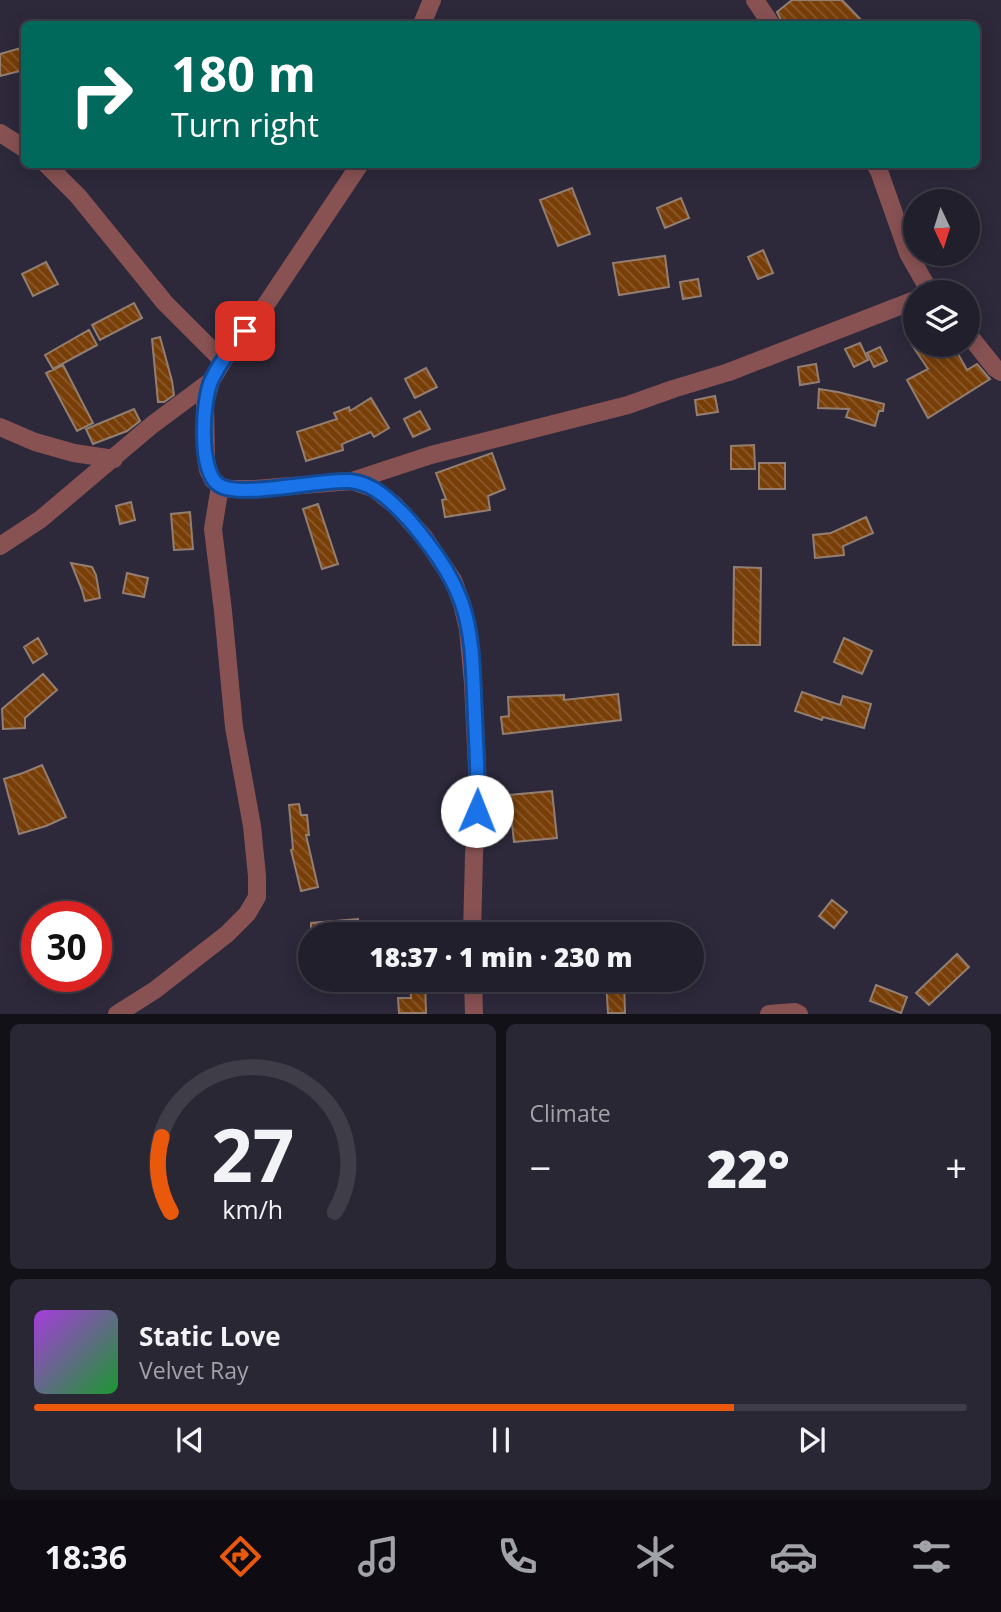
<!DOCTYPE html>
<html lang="en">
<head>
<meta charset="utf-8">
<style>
  body { margin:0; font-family:"Open Sans",sans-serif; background:#2a2734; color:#f1f3f6; height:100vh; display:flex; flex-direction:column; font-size:26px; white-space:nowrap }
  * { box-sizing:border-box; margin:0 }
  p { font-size:23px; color:#a2a2a9 }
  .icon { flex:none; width:38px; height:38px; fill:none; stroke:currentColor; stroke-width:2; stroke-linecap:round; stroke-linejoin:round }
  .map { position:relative; height:1014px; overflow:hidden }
  .drawer { display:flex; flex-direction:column; gap:10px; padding:10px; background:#131118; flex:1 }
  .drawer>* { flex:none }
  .banner { position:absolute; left:21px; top:21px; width:959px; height:147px; border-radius:10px; box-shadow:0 4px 18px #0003,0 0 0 2px #3f3d48; background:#00695c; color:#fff; overflow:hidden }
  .needle { width:46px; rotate:176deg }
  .buttons { position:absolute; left:903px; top:189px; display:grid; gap:14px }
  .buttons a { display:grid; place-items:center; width:77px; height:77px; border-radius:50%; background:#221f2c; box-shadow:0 4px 18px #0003,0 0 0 2px #3f3d48; font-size:35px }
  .speed { position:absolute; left:21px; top:901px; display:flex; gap:14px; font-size:35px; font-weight:700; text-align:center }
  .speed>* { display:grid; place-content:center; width:91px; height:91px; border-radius:50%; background:#221f2c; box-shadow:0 4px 18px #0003,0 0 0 2px #3f3d48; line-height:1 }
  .speed .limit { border:10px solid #d22; background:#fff; color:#111 }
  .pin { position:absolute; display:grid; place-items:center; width:60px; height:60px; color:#fff; margin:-30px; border-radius:14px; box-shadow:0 4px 10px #0006 }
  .me { position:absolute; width:77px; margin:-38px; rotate:1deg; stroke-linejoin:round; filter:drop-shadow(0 0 5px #0008) }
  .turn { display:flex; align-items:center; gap:24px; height:147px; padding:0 35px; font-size:32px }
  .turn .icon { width:91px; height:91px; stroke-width:2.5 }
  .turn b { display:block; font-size:49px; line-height:60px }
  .big { font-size:52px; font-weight:800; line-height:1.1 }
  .drawer .widget { flex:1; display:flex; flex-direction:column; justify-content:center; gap:10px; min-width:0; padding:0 24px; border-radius:10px; background:#2a2734 }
  .drawer .dial { align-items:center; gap:0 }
  .dial svg { height:182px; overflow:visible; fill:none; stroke:#3f3d48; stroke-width:7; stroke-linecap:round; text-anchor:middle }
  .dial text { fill:#f1f3f6; stroke:none }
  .song { display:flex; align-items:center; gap:21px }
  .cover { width:84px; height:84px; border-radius:10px; background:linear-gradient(135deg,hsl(280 70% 55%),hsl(130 70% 35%)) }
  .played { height:7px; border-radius:4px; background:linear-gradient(90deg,#ea580c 75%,#3f3d48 75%) }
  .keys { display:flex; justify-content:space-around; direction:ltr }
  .heat { display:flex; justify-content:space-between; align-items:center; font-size:38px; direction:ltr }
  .drawer .tiles { flex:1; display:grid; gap:10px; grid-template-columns:1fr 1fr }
  .widget:last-child { grid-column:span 2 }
  .trip { position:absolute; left:298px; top:922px; width:406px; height:70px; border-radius:35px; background:#221f2c; box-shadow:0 4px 18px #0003,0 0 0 2px #3f3d48; font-weight:800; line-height:70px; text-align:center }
  .tabs { display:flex; height:112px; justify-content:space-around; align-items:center; background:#0e0c12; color:#a2a2a9 }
  .tabs .icon { width:49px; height:49px }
  .tabs .active { color:#ea580c }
  .tabs b { font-size:32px; color:#f1f3f6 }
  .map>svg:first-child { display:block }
</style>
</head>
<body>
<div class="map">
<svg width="1001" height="1014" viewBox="0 0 1001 1014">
  <defs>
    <pattern id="building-back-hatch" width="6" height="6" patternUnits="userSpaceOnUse" patternTransform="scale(1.75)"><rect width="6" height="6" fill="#783e08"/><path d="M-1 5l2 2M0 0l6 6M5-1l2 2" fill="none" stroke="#8b5a2c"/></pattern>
  </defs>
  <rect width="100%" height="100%" fill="#2d293b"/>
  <path fill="url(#building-back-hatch)" stroke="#937f71" stroke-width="2" d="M792,0H842L865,24H783L777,12Z
    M24,47V70L0,76V54Z
    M572,188L590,234L558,246L540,200Z
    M681,198L689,218L665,228L657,208Z
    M763,250L773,273L758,279L748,257Z
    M665,256L669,287L619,295L613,263Z
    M46,262L58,284L33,296L22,274Z
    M698,279L701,296L683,299L680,282Z
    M134,303L142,318L100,340L92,325Z
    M89,330L97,345L53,369L45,355Z
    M160,337L172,381L174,395L164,402H158L152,339Z
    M860,343L868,360L854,367L845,349Z
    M912,345H946L953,355L957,352L967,370L977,364L990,379L928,418L907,380L928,369Z
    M880,347L887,361L874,367L867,353Z
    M816,364L819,382L800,385L798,367Z
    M63,365L93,423L77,431L46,373Z
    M426,368L437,387L415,398L405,379Z
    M819,389L838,392L884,404L883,411H879L875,426L846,417L849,409L818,408Z
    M715,396L718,412L697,415L695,400Z
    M371,398L389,428L374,437L371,432L342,444L343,450L306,461L297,432L337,419L334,413L349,407L350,411Z
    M134,409L140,421L127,431L93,444L86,429Z
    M420,411L430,429L413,437L404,419Z
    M754,445L755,469H731V446Z
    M492,453L505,489L488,496L490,510L445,517L442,500L446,499L436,473Z
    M759,463H785V489H759Z
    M131,502L135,520L120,524L116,506Z
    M318,504L338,564L322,569L303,509Z
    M190,512L193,549L174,550L171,514Z
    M866,517L873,533L843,546L844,555L815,558L813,535L831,533Z
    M71,563L92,567L96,575L100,598L85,601L82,590Z
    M734,567L761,568L760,645H733Z
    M127,573L148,578L144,597L123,593Z
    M38,638L47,654L33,663L24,647Z
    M844,638L872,651L862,674L834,662Z
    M43,674L57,690L25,718V728L3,729L2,709Z
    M802,692L840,705L843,696L871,704L864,728L823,717L822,720L795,711Z
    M618,694L621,720L503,734L501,717L509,716L508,697L564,695V700Z
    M42,765L66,817L46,826L19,834L4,779L23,773Z
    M552,791L557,838L514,842L509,795Z
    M299,804L301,815H307L309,835H306L318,887L301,891L291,850L293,849L289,805Z
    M832,900L847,912L834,928L819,916Z
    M358,919L360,934H311V923Z
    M957,954L969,967L929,1005L916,993Z
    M410,980H425L426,1013H399L398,998H411Z
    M606,980H624L625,1013H608Z
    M876,985L907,997L901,1013L870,1001Z"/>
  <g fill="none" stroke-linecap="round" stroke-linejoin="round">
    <path stroke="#885253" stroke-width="18" d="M755,0L771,24
      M422,24L432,0
      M0,133L24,148
      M46,164L78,196L165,303L223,361
      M360,164L261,312L229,351L211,381L205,403L206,459L208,470L213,480L220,486L230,489H254L352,481L373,488L395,505L424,537L453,580L462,604L468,629L473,683L478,789L474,855L472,934
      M875,164L879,171L908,253L930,292
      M968,334L995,368L1001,372
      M0,427L35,442L74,453L114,459
      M352,481L431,455L628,405L673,389L729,372L915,300
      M0,546L41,519L152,425L211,381
      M473,980L474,1014
      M117,1014L155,990L227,934L247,914L257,897V876L252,826L234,727L223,611L213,529L220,486
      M769,1014L795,1012L799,1014"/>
  </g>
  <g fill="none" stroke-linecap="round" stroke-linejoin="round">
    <defs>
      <path id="route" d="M245,331C232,346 221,361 212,379C202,399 198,472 219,485C240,499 320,479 350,481C375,483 394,504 410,521C430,545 450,571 461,601C474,635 473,680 475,716C476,748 479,780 477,811"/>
    </defs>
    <use href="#route" stroke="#114b97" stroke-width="18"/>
    <use href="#route" stroke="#1a73e8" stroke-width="12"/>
  </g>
</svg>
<div class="buttons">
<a><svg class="needle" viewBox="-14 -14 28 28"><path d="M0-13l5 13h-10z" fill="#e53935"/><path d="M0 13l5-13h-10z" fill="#a2a2a9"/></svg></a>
<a><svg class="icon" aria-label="layers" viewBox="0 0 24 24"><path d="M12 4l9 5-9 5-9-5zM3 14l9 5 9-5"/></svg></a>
</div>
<div class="speed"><div class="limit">30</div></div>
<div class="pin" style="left:245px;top:331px;background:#d93025"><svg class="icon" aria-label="arrive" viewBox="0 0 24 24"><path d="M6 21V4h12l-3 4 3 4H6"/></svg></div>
<svg class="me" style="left:477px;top:811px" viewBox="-20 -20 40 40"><circle r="19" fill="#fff"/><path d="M0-13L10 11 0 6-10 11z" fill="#1a73e8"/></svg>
<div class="trip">18:37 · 1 min · 230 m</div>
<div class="banner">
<div class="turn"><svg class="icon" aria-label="right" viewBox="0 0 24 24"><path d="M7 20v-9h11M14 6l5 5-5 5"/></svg><div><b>180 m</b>Turn right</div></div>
</div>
</div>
<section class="drawer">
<div class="tiles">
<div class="widget dial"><svg viewBox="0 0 100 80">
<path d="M14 69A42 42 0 1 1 86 69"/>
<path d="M14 69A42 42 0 0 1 10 36" stroke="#ea580c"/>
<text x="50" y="56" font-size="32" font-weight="700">27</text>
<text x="50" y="72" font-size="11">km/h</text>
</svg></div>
<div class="widget"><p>Climate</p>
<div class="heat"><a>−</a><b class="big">22°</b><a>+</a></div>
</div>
<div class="widget">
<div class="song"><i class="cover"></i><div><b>Static Love</b><p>Velvet Ray</p></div></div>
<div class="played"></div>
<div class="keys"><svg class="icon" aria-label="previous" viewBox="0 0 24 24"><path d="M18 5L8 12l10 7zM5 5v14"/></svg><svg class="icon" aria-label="pause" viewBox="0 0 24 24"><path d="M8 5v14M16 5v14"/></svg><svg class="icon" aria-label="next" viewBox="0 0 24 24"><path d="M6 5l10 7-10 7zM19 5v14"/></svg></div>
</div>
</div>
</section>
<nav class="tabs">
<b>18:36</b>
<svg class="icon active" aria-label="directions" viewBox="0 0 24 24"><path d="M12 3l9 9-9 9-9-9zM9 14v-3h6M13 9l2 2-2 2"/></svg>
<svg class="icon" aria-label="music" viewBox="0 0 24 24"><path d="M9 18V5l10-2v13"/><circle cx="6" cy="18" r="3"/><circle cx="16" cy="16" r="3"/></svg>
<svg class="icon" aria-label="phone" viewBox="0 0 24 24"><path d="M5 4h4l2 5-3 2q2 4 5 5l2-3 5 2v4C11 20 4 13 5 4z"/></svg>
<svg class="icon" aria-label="climate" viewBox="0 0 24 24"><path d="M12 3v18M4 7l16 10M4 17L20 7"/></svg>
<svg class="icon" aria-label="car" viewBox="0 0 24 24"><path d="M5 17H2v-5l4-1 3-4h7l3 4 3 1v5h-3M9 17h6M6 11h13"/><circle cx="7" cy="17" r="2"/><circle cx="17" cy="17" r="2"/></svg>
<svg class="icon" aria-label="filters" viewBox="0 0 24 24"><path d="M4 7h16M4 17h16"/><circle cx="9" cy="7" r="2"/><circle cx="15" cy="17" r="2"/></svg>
</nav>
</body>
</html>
